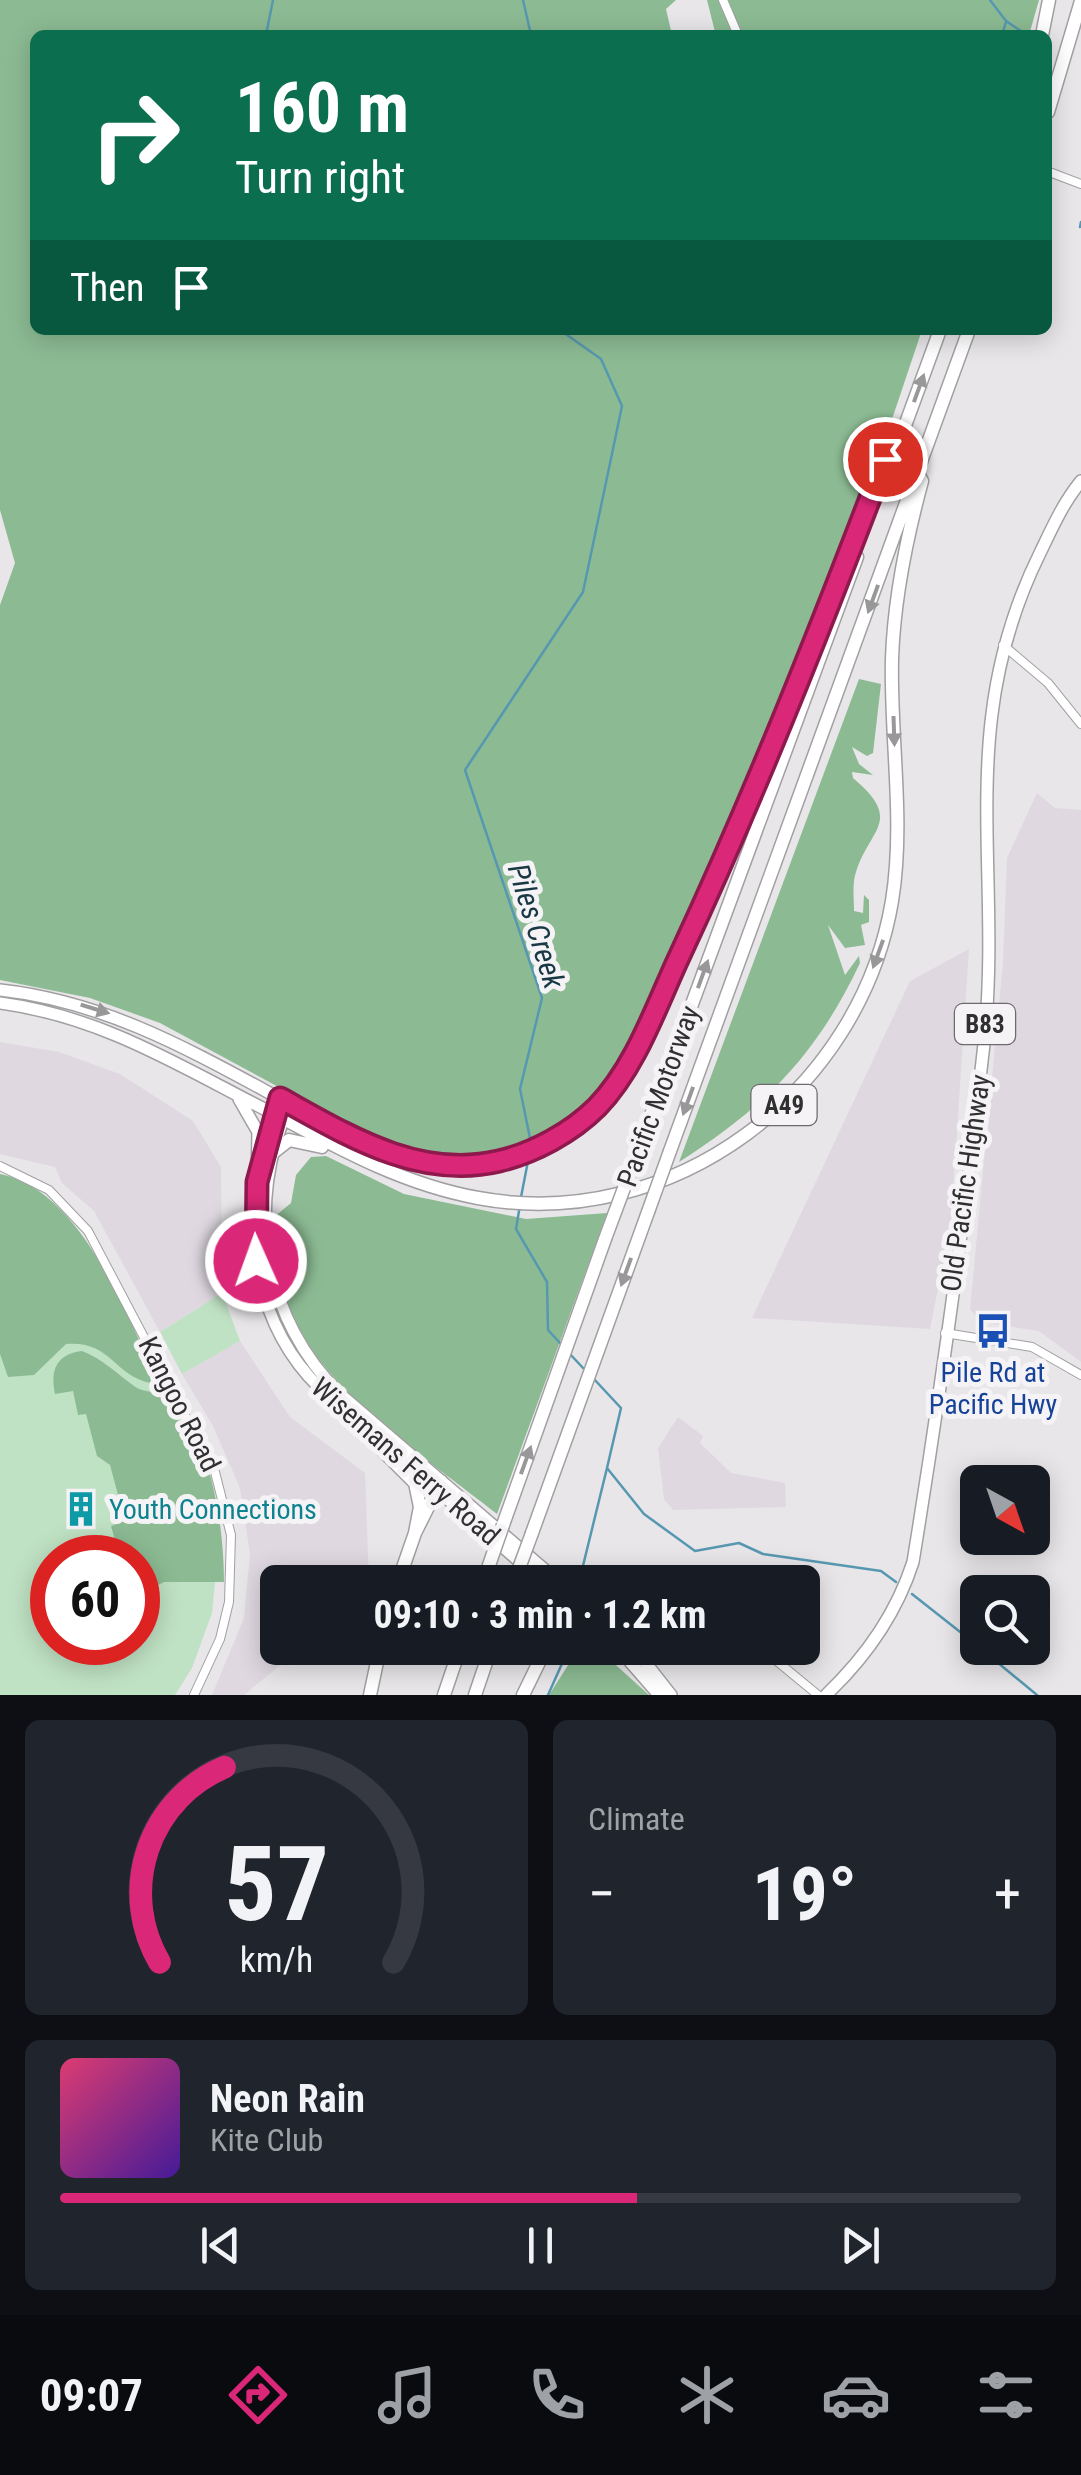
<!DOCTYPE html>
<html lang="en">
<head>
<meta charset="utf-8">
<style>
  body { margin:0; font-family:"Roboto Condensed",sans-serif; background:#20242c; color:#f1f3f6; height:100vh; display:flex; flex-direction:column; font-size:38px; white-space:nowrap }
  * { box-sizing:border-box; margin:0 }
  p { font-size:32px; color:#9ea1a6 }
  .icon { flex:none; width:55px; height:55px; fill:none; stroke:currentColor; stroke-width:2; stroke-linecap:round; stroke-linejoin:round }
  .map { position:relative; height:1695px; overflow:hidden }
  .panel { display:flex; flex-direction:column; gap:25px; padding:25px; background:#0d0f14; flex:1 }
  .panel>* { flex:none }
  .banner { position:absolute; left:30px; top:30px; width:1022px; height:305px; border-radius:15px; box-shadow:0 5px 25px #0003; background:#0b6e4f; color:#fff; overflow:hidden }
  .needle { width:65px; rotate:140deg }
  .controls { position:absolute; left:960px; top:1465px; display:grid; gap:20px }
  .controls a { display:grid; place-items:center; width:90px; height:90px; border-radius:15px; background:#171b24; box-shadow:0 5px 25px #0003; font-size:50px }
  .speed { position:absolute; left:30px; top:1535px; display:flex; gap:20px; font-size:50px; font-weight:700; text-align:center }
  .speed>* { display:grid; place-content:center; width:130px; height:130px; border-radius:50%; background:#171b24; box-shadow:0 5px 25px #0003; line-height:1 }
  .speed .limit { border:15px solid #d22; background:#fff; color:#111 }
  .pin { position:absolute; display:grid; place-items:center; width:85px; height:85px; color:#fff; margin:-42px; border:5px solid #fff; border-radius:50%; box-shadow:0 2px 10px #0007 }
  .me { position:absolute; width:110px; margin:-55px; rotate:358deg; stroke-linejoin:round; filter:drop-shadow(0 0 8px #0008) }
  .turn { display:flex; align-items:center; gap:35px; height:210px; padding:0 40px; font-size:45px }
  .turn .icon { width:130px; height:130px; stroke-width:2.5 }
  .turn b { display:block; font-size:70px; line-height:85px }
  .then { display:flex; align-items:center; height:95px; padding:0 40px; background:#0003; gap:20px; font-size:38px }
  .big { font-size:75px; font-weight:700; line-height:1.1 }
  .panel .card { flex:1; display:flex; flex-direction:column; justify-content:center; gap:15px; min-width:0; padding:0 35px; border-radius:15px; background:#20242c }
  .panel .dial { align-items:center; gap:0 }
  .dial svg { height:260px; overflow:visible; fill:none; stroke:#363941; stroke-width:7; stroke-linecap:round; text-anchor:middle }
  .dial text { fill:#f1f3f6; stroke:none }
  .song { display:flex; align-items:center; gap:30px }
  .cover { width:120px; height:120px; border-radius:15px; background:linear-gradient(135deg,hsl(340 70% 55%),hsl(260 70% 35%)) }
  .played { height:10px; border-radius:5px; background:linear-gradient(90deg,#db2777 60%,#363941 60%) }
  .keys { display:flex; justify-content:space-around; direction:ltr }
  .heat { display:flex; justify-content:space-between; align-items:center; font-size:55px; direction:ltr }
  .panel .tiles { flex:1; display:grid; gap:25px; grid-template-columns:1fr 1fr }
  .card:last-child { grid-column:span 2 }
  .trip { position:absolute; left:260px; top:1565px; width:560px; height:100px; border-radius:15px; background:#171b24; box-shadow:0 5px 25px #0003; font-weight:700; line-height:100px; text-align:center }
  .tab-bar { display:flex; height:160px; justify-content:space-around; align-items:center; background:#090b0e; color:#9ea1a6 }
  .tab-bar .icon { width:70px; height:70px }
  .tab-bar .current { color:#db2777 }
  .tab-bar b { font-size:45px; color:#f1f3f6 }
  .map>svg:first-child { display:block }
</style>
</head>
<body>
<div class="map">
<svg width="1081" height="1695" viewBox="0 0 1081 1695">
  <rect width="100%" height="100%" fill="#e8e6e9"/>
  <path fill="#dfd8e1" d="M1037,793L1055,808L1081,810V1362L1039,1331L981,1322L970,1309L1003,962L1007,858Z
    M969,949L951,1223L930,1329L752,1318L910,981Z
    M0,1042L59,1052L120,1074L193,1121L221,1167L222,1293L160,1332L94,1211L62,1183L55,1167L0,1154Z
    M240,1341L290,1417L365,1473L369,1582H278V1648H301L244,1695H212L244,1618L250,1554L240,1488L213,1426L182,1374Z
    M678,1417L703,1436L700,1443L731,1473L785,1483L786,1507L673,1510L664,1499L658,1448Z"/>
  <path fill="#c0e2c4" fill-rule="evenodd" d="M0,1203L149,1374L188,1439L218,1553L212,1613L192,1668L175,1695H0ZM52,1558H138V1642H52Z
    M222,1293L240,1341L182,1374L160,1332Z"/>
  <path fill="#8cbb93" d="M0,0H676L666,9L672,35H35V330H922L885,440L743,806L631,1048L594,1101L547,1135L496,1156L426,1155L384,1144L160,1023L90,998L0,980V605L15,563L0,510Z
    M707,0H1039L1029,35H707L715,32Z
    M859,679L881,684L873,753L867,756L852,747L859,764L873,775L852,772L853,778C904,821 870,828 856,872C852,883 854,899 854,911L863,913L864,895L869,900V922L861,925L865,945L845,948L828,925L845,975L859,956L860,963C816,1056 765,1107 679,1162Z
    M326,1156L404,1194L526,1219L607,1213L497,1514C427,1458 317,1389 286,1301C277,1276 277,1243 274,1217L291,1203L296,1175L311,1157Z
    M0,1174C81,1190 125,1312 157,1379L150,1383C113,1375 112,1341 66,1344L34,1375L8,1377L0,1354Z
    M82,1351C103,1359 116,1373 134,1386C144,1394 158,1389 169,1399C212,1436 224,1529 224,1582H164L138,1595V1558L120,1557L111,1526L125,1521L110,1465L97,1456L86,1414L78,1415L73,1391L55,1394C50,1371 56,1354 82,1351Z
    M579,1648H597L649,1695H549Z"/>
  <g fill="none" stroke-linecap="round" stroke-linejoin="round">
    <path stroke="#5798b1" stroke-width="2.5" d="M523,0L531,35
      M990,0L1006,21L1027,35
      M266,35L273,0
      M1002,35L1006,22
      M1080,227L1081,222
      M531,1143L520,1089L542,998L465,770L583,592L622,406L601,359L560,330
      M521,1197L529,1156
      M520,1205L516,1229L547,1282L548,1330L560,1343
      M569,1353L584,1369
      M593,1378L621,1408L607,1468L644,1514L695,1551L739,1543L763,1554L881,1571L896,1582
      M579,1582L607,1468
      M912,1594L978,1646
      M980,1648L1037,1695
      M548,1695L569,1648"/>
    <defs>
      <path id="minor" d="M723,0L738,35
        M1052,173L1081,184
        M1003,645L1048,683L1081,724
        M0,1166L49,1190L88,1231L215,1472L231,1535L229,1602L220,1639L194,1695
        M945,1333L1032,1347L1081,1375
        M761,1648L818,1695"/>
      <path id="primary" d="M279,1098C269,1121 271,1144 264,1167C239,1249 265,1343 332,1399
        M290,1104C244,1204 263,1319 341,1395L559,1582
        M373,1434L543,1582
        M618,1648L659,1695
        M634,1648L671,1695
        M826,1695C866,1657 896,1615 913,1562C941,1390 965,1216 984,1044C1003,865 954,727 1040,553C1052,528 1063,503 1081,481"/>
      <path id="trunk" d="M0,990C109,1002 195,1053 290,1104
        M0,1003C107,1017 189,1072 284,1119
        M239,1099L258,1132L257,1182"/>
      <path id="motorway" d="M1042,35L1049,0
        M1048,112L1081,1
        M895,453L940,330
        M290,1104C355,1140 420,1177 497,1161C532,1154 578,1131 601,1103C640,1054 662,991 689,935C763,780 823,620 885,459L897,447
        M284,1119C347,1153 407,1185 478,1198C672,1234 860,1092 892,901C905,821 890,739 892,659C894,598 906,540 922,481L918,474
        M275,1151L289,1140L322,1147
        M670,1151L969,330
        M633,1164L857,557
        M325,1393L415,1483L420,1507L415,1533
        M503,1525L605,1239
        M532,1533L648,1212
        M398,1582L415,1533L441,1481
        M370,1695L380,1648
        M444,1695L460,1648
        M475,1695L491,1648
        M523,1695L546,1648"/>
    </defs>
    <use href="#minor" stroke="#a19fa2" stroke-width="10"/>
    <use href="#primary" stroke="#a19fa2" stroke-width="14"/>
    <use href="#trunk" stroke="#a19fa2" stroke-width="14"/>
    <use href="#motorway" stroke="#a19fa2" stroke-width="15"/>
    <use href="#minor" stroke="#fff" stroke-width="8"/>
    <use href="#primary" stroke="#fff" stroke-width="11"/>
    <use href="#trunk" stroke="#fff" stroke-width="11"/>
    <use href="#motorway" stroke="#fff" stroke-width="12"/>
    <defs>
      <path id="motorway-bridge" d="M648,1212L670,1151
        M605,1239L633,1164
        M486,1574L503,1525
        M514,1582L532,1533"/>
    </defs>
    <use href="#motorway-bridge" stroke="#a19fa2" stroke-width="15" stroke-linecap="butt"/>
    <use href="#motorway-bridge" stroke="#fff" stroke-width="12"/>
  </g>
  <defs><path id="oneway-solid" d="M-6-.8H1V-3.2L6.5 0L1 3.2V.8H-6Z" transform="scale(2.5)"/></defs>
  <g fill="#989898">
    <use href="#oneway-solid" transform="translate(919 388) rotate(-70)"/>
    <use href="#oneway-solid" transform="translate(873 599) rotate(110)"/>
    <use href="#oneway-solid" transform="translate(894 731) rotate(88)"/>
    <use href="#oneway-solid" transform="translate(878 954) rotate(110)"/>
    <use href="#oneway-solid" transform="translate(703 974) rotate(-70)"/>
    <use href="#oneway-solid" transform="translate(95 1009) rotate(17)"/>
    <use href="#oneway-solid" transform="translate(688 1101) rotate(110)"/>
    <use href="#oneway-solid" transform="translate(626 1272) rotate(110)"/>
    <use href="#oneway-solid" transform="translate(526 1460) rotate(-70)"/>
  </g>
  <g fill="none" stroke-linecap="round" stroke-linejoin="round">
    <defs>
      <path id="route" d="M256,1261L257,1182L280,1098C347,1135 418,1180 499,1161C534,1153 572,1132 597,1107C636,1067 657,1004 680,955C756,792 821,627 885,459"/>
    </defs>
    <use href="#route" stroke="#8e194d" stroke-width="25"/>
    <use href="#route" stroke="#db2777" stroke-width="18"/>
  </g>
  <defs>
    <symbol id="bus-bare" viewBox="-9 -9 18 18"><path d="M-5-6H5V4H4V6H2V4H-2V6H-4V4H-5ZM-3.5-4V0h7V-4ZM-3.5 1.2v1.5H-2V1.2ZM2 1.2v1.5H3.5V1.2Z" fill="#1a4fb4" stroke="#f5f3f6" stroke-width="2.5" paint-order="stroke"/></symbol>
    <symbol id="building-bare" viewBox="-9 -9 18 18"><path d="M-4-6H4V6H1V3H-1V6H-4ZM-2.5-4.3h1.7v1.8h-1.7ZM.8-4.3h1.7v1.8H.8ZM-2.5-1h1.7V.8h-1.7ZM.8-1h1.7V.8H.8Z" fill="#0f9aa8" stroke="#f5f3f6" stroke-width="2.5" paint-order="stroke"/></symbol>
  </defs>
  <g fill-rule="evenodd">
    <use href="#bus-bare" x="968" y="1306" width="50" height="50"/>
    <use href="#building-bare" x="56" y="1484" width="50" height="50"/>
  </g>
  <g text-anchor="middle" stroke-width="10" stroke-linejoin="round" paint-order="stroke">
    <g fill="#f5f3f6" stroke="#6c6a6c" stroke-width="2.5">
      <rect x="955" y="1004" width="60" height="40" rx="8"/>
      <rect x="751.5" y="1085" width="65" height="40" rx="8"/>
    </g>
    <g font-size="25" font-weight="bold" fill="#313031">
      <text x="985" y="1033">B83</text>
      <text x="784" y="1114">A49</text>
    </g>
    <g font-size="28" fill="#313031" stroke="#f5f3f6">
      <text transform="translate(658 1096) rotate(-70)" y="10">Pacific Motorway</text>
      <text transform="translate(965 1183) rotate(-82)" y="10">Old Pacific Highway</text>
      <text transform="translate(180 1404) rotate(63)" y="10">Kangoo Road</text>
      <text transform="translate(406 1461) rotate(41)" y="10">Wisemans Ferry Road</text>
    </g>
    <g font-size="28" fill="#164399" stroke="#f5f3f6">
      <text x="993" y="1382">Pile Rd at<tspan x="993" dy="32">Pacific Hwy</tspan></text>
    </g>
    <g font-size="28" fill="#0d838f" stroke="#f5f3f6" text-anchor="start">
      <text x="109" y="1519">Youth Connections</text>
    </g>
    <g font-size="30" font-style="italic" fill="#183844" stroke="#f5f3f6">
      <text transform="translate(536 926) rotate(73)" y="10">Piles Creek</text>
    </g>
  </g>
</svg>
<div class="controls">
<a><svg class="needle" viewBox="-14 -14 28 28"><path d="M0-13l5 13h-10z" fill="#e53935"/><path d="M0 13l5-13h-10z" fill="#9ea1a6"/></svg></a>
<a><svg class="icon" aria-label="search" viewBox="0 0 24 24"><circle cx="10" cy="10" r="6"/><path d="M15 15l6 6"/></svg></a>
</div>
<div class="speed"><div class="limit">60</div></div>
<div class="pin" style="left:885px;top:459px;background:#d93025"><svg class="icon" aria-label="arrive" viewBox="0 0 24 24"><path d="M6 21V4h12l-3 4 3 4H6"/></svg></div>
<svg class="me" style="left:256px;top:1261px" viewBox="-20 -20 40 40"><circle r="17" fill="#db2777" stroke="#fff" stroke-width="3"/><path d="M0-11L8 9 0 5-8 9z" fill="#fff"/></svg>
<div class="trip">09:10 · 3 min · 1.2 km</div>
<div class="banner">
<div class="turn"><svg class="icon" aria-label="right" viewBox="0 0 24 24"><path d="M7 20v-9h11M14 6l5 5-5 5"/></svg><div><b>160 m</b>Turn right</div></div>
<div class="then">Then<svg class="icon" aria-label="arrive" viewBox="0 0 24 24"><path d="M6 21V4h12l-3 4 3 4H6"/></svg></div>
</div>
</div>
<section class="panel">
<div class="tiles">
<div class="card dial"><svg viewBox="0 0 100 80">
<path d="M14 69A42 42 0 1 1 86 69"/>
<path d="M14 69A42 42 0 0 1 34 9" stroke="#db2777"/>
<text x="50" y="56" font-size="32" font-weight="700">57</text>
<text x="50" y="72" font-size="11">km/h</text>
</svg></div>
<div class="card"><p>Climate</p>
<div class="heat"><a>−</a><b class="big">19°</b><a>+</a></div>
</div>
<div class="card">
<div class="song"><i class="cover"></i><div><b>Neon Rain</b><p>Kite Club</p></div></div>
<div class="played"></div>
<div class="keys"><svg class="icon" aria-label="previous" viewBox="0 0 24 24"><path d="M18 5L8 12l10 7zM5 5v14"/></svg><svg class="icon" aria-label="pause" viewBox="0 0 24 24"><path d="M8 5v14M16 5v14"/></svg><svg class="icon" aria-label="next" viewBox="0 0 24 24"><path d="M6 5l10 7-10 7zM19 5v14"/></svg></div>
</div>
</div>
</section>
<nav class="tab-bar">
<b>09:07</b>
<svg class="icon current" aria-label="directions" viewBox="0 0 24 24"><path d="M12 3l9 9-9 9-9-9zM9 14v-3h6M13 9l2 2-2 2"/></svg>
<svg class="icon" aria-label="music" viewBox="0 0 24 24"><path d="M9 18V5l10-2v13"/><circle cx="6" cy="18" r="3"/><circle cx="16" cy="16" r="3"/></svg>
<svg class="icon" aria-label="phone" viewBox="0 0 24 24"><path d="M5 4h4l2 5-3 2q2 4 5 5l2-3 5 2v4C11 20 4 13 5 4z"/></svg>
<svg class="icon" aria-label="climate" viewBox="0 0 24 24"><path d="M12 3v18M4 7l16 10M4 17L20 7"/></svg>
<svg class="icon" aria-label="car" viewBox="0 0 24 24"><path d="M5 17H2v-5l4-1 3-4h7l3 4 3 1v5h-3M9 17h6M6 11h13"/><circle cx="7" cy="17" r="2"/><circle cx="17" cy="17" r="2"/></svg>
<svg class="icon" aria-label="filters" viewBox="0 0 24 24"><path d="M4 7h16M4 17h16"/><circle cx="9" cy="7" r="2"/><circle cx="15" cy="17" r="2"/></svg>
</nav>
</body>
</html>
